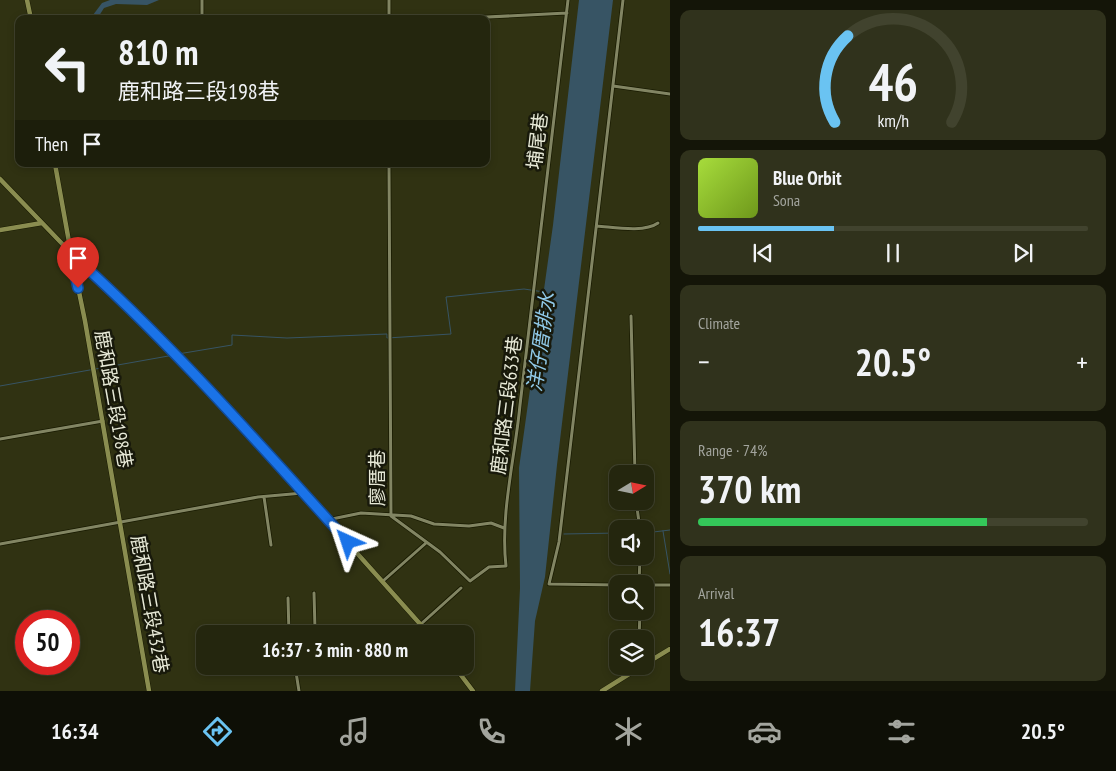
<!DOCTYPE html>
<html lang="en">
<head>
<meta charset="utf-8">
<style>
  body { margin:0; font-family:"PT Sans Narrow","Noto Sans TC",sans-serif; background:#30321c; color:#f1f3f6; height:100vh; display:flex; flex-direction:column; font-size:19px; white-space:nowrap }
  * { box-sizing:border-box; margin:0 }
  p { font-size:16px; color:#a3a59e }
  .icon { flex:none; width:28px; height:28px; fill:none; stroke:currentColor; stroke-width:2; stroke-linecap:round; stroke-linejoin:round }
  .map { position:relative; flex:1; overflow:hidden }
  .panel { display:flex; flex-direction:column; gap:10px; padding:10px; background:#141508; width:446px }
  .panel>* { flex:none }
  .guide { position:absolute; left:15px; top:15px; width:475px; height:152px; border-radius:10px; box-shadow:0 2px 8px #0003,0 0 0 1px #41432e; background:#24260e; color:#f1f3f6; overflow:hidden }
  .needle { width:32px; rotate:80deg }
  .fabs { position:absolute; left:609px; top:465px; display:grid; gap:10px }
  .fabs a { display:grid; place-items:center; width:45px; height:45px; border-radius:10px; background:#24260e; box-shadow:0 2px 8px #0003,0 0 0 1px #41432e; font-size:25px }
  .speed { position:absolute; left:15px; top:610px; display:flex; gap:10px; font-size:25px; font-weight:700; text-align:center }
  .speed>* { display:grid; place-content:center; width:65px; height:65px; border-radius:50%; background:#24260e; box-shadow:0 2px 8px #0003,0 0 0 1px #41432e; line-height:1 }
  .speed .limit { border:8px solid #d22; background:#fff; color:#111 }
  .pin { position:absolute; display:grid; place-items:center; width:42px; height:42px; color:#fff; margin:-51px -21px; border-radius:50% 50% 50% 0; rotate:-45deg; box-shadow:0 0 5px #0007 }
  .pin .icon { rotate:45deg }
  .me { position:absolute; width:55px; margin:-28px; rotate:318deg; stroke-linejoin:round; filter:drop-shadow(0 0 4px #0008) }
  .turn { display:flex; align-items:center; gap:18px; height:105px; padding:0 20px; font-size:22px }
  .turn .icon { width:65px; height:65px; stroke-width:2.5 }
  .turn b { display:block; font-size:35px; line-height:42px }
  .then { display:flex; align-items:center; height:48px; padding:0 20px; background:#0003; gap:10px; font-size:19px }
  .big { font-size:38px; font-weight:700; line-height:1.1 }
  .panel .card { flex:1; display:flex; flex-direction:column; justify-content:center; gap:8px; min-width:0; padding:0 18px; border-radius:10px; background:#30321c }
  .panel .dial { align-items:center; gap:0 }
  .dial svg { height:130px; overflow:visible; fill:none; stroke:#41432e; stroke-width:7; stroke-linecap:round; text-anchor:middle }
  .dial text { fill:#f1f3f6; stroke:none }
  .song { display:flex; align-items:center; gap:15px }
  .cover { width:60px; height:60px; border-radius:8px; background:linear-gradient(135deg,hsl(80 70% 55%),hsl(80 70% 35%)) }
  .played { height:5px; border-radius:2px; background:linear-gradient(90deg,#6ac3f2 35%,#41432e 35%) }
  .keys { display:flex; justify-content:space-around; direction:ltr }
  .heat { display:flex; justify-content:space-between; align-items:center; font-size:28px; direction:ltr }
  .charge { height:8px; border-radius:4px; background:linear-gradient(90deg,#34c759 74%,#41432e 0) }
  .trip { position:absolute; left:196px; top:625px; width:278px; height:50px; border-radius:10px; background:#24260e; box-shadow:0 2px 8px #0003,0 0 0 1px #41432e; font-weight:700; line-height:50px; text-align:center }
  .dock { display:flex; height:80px; justify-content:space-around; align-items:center; background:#0e0f06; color:#a3a59e }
  .dock .icon { width:35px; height:35px }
  .dock .active { color:#6ac3f2 }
  .dock b { font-size:22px; color:#f1f3f6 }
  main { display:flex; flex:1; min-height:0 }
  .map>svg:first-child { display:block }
</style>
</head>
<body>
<main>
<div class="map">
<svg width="670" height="691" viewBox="0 0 670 691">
  <rect width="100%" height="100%" fill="#303212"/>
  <path fill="#375464" d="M110,0H159L147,5L116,4L104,8L97,19H90L102,3Z
    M579,0H613L557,465L545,577L535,621L530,691H515L520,588L519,468L553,225Z"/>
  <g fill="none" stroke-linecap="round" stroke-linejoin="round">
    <path stroke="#375464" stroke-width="1" d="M178,354L232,345V335L287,338L387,334V338L451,334L446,297L524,289L544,292
      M0,386L174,355
      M663,531L670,574
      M645,533L670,530
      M564,534L618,533"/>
    <defs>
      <path id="street" d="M389,0V19
        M202,19V0
        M448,19L567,13
        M613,86L670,94
        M389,164L391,516L440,552L470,581L489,567L506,566C500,514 515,458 520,405C535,270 553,135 568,0
        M597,226C613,227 644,233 658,223
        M631,316L635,474
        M0,439L103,421
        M264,497L271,545
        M636,501L640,529
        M327,520L361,513L411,516L434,524L469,526L491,523L504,528
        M0,544L258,497L303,493
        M383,581L426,543
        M639,584L640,556
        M618,585L549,584L559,542L623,0
        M645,585H670
        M288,598L289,634
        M421,624L461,588
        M288,629H315L314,593
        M315,629H332
        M639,639L640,611
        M295,666L299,691"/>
      <path id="secondary" d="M27,0L31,19
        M55,164L71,253L85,321L149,691
        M0,179L71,253L106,284L242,424L429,634
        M0,230L42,223
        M645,664L670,649
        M454,666L473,691
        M602,691L642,666"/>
    </defs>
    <use href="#street" stroke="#181a00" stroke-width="4.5"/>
    <use href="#secondary" stroke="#181a00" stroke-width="5.5"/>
    <use href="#street" stroke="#828563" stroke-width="3"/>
    <use href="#secondary" stroke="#8a8d50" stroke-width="4.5"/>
  </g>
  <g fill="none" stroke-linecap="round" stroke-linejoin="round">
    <defs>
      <path id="route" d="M78,288L70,253C170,342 258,443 348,542"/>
    </defs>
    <use href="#route" stroke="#114b97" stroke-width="12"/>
    <use href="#route" stroke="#1a73e8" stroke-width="9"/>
  </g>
  <g text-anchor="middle" stroke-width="5" stroke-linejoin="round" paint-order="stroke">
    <g font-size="19" fill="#e7e9d7" stroke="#18190b">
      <text transform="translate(537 141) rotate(-83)" y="7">埔尾巷</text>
      <text transform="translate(114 399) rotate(80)" y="7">鹿和路三段198巷</text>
      <text transform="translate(506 405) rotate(-83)" y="7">鹿和路三段633巷</text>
      <text transform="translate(377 478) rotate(-90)" y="7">廖厝巷</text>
      <text transform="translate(150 604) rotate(80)" y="7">鹿和路三段432巷</text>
    </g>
    <g font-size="20" font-style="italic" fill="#90c9e8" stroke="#18190b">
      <text transform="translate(541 342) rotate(-82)" y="7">洋仔厝排水</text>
    </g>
  </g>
</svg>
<div class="fabs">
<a><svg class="needle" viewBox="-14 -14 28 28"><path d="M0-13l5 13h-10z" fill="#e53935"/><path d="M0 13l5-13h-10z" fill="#a3a59e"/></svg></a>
<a><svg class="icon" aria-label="sound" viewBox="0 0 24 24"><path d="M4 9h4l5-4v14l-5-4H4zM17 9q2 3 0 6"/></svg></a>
<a><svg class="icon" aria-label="search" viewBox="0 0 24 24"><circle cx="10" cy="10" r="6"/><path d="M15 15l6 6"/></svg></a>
<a><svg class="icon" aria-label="layers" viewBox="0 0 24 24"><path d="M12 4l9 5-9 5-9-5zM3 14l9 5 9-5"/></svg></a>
</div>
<div class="speed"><div class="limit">50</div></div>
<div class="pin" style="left:78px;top:288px;background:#d93025"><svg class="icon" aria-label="arrive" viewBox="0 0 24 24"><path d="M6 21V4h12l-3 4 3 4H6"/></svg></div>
<svg class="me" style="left:348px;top:542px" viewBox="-20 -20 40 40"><path d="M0-17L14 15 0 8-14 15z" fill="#1a73e8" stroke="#fff" stroke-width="4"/></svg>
<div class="trip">16:37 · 3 min · 880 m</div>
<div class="guide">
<div class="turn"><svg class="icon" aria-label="left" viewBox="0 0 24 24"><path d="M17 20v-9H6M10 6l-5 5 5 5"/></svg><div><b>810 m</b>鹿和路三段198巷</div></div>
<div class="then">Then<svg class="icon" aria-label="arrive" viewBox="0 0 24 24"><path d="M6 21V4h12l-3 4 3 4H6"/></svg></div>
</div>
</div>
<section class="panel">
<div class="card dial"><svg viewBox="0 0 100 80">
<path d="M14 69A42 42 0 1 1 86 69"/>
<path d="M14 69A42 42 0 0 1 22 16" stroke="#6ac3f2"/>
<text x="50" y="56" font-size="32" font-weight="700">46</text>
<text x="50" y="72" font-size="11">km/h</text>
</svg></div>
<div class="card">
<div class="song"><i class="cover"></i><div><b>Blue Orbit</b><p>Sona</p></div></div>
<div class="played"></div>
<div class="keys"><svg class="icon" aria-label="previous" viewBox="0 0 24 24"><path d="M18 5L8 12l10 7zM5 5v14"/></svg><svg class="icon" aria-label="pause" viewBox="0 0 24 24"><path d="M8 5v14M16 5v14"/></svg><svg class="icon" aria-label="next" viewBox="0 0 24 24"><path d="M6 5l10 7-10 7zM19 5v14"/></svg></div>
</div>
<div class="card"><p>Climate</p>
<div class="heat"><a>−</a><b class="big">20.5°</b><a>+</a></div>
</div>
<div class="card"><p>Range · 74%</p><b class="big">370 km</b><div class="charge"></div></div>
<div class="card"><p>Arrival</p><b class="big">16:37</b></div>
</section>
</main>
<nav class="dock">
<b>16:34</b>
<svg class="icon active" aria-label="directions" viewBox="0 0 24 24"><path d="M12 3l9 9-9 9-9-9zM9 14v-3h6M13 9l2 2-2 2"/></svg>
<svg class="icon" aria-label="music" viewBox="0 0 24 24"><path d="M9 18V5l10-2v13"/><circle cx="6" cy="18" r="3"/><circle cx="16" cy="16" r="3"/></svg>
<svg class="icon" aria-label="phone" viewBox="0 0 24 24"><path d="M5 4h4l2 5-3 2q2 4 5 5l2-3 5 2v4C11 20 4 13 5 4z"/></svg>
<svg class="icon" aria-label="climate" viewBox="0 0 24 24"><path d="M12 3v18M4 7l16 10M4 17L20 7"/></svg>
<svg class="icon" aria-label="car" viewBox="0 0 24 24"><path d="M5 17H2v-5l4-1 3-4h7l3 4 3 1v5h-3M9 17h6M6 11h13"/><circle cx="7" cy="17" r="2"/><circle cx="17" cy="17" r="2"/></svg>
<svg class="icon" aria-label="filters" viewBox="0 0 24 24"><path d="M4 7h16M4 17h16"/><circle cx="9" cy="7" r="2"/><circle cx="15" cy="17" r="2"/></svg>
<b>20.5°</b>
</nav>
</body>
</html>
